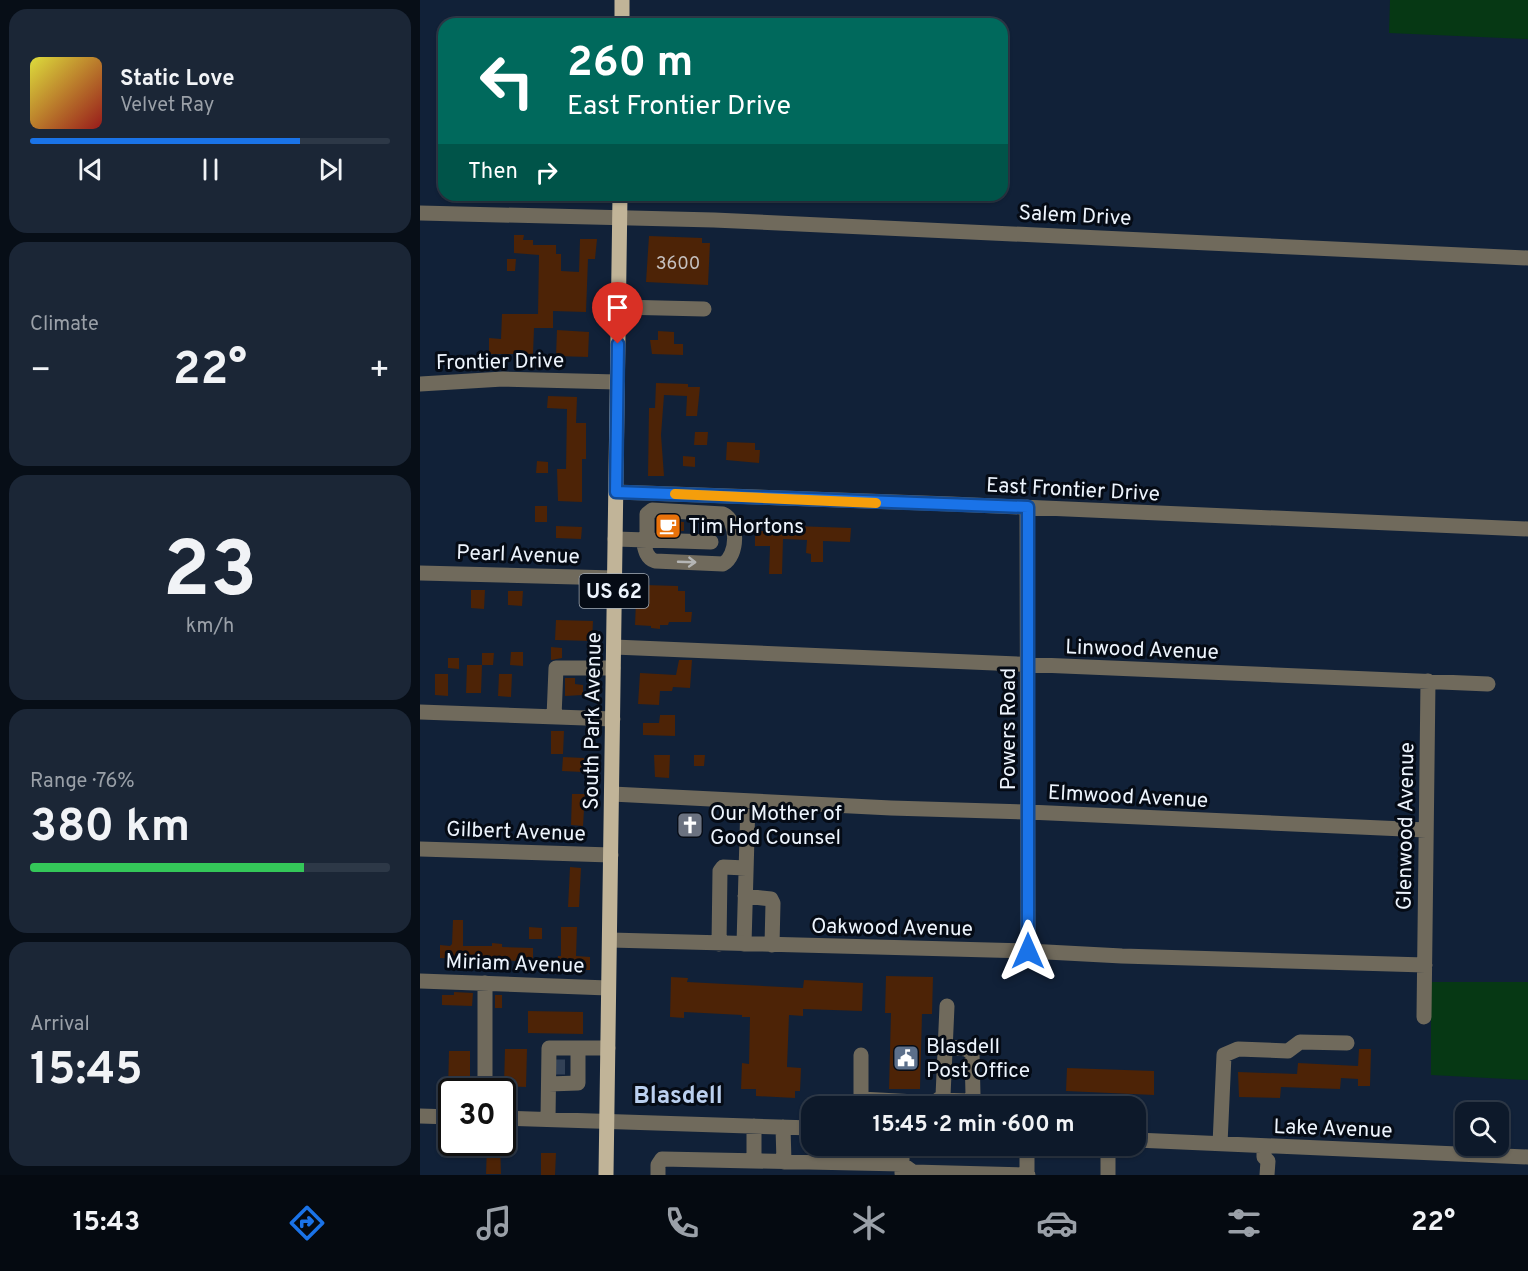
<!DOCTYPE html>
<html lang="en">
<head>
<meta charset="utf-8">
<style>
  body { margin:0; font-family:Overpass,sans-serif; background:#1b2636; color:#f1f3f6; height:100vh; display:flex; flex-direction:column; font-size:22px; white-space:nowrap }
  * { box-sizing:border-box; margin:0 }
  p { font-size:20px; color:#9aa0a8 }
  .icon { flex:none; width:33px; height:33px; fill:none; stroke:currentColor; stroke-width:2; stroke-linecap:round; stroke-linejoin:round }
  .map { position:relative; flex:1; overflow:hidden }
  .side { display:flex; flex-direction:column; gap:9px; padding:9px; background:#070e17; width:420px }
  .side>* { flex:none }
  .hud { position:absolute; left:18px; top:18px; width:570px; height:183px; border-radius:18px; box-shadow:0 2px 4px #0004,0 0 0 2px #2d3847; background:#00695c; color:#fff; overflow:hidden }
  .tools { position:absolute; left:1035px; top:1102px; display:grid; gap:12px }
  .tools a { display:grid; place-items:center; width:54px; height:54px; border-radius:12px; background:#0d192a; box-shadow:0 2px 4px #0004,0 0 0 2px #2d3847; font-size:30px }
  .speed { position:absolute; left:18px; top:1078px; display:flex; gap:12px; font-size:30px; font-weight:700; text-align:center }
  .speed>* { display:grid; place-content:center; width:78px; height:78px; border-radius:50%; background:#0d192a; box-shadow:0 2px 4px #0004,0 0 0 2px #2d3847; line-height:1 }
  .speed .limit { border:3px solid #111; border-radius:9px; background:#fff; color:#111 }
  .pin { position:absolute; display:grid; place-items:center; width:51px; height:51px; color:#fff; margin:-62px -26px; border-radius:50% 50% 50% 0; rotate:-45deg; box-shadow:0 0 6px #0007 }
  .pin .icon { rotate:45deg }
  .me { position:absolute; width:66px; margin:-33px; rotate:0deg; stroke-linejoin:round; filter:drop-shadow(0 0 4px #0008) }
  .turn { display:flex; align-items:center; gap:21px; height:126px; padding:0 30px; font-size:27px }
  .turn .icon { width:78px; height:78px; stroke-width:2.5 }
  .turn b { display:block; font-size:42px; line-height:51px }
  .then { display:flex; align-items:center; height:57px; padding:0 30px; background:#0003; gap:12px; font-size:22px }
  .big { font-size:45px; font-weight:700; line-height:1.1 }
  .side .card { flex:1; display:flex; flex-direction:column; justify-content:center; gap:9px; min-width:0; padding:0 21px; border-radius:18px; background:#1b2636 }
  .side .dial { align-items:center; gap:0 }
  .dial b { font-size:78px; line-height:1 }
  .song { display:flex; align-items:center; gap:18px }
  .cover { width:72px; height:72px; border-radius:9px; background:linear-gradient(135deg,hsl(60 70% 55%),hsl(0 70% 35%)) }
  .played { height:6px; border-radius:3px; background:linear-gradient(90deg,#1a73e8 75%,#2d3847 75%) }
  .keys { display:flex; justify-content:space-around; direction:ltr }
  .heat { display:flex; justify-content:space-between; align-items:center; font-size:33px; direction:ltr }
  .charge { height:9px; border-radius:4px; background:linear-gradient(90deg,#34c759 76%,#2d3847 0) }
  .trip { position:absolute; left:381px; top:1096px; width:345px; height:60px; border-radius:18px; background:#0d192a; box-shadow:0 2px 4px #0004,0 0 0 2px #2d3847; font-weight:700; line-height:60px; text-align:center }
  .menu { display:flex; height:96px; justify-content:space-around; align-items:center; background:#050a11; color:#9aa0a8 }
  .menu .icon { width:42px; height:42px }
  .menu .current { color:#1a73e8 }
  .menu b { font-size:27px; color:#f1f3f6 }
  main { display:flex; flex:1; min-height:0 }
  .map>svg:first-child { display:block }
</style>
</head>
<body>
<main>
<section class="side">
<div class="card">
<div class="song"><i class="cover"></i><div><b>Static Love</b><p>Velvet Ray</p></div></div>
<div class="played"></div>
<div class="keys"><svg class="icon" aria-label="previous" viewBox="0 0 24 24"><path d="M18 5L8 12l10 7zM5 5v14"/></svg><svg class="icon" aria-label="pause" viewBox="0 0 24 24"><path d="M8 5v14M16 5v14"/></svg><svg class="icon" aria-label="next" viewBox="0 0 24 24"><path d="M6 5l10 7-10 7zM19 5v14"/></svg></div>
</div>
<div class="card"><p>Climate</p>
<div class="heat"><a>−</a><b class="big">22°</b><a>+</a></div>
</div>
<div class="card dial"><b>23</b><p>km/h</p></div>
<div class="card"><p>Range · 76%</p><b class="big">380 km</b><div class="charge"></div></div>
<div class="card"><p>Arrival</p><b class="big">15:45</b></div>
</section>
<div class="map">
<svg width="1108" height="1175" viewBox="0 0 1108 1175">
  <rect width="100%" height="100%" fill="#112138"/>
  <path fill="#063814" d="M970,0H1108V39L969,33Z
    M1011,982H1108V1080L1011,1075Z"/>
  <path fill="#4d2306" d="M94,235H104L103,240H113V245H136V254H141V271L159,272L160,239H177L175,259H168L166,312L133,311V328H114L113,354H69V338L81,339L82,314H118L119,255L94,253Z
    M229,236L282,238V243H290L288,285L226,282Z
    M87,259H96L95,271H87Z
    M137,330L169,332L168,357L136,356Z
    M238,331L254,332V344H263V355L232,354L230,340H238Z
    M236,383L268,384V387H280L277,416H266L267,396L244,395L241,435L244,476H228L229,408H235Z
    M128,396L157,397L156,423H166V459H162V502L138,501L137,469H146L147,409L127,408Z
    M275,432H288L287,445H274Z
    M307,442L335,443V450H340L339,463L306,460Z
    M263,456L275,457V467L263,466Z
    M117,461L128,462V473H116Z
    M115,506H127V522H115Z
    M237,520L264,522V531H237Z
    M345,525L431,528L430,542L403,541V562H391V554L386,553L387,540L363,539L362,574H349L350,546H335V531H345Z
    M136,526L162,527L161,539L136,538Z
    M213,583H224V585L258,586V591H265V612H272L271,622H249L248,625H240V629L231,628V626L215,625L216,601H212Z
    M51,590H65L64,609L51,608Z
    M88,591H103L102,606L88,605Z
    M136,620L173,621L172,641L135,640Z
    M131,647L142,648V658L131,660Z
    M91,652H103V666L90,665Z
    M62,653H74L73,665H62Z
    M28,658H39V669L28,668Z
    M259,660H272L270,688L253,687L252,691H240L239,705L218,704L220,673L256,675Z
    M47,665H62L61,693H46Z
    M15,674H28V696L15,695Z
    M79,674H92L91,697L78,696Z
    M145,678H155V684L163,685V695L145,696Z
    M240,715H255V736L223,735V723H239Z
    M131,731H144L143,754H131Z
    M234,755H250L249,778L235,777Z
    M274,755H285L284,766H274Z
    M143,757L164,758L163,772L142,771Z
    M152,794H165L163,826L151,825Z
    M150,867L161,868L159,907H148Z
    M33,920H43V946H72V943L82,944V947L113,948V962L81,960V964L69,963V960L20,958V945L30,946L32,944Z
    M109,927L122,928V939H109Z
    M141,927H157L156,956L170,957V970H137L138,956H141Z
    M466,976L513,977L512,1014H502L500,1089H469L471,1013H465Z
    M251,977L268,978L267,982L383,988L384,980L443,983L442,1011L383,1009V1016L369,1015L367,1067L381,1068L380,1091H375V1098L336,1096V1089H321L322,1063L329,1064L330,1017H322V1015L264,1012V1018L250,1017Z
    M34,992L53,993L52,1006L22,1005V995H34Z
    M75,995H82V1008H75Z
    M108,1011L163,1012V1034L108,1033Z
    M85,1049H107L106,1087L84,1086Z
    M939,1049H951L950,1086H938V1079L921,1078L920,1089L861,1087L860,1098L819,1097L818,1072L877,1074L878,1063L938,1066Z
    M29,1051H50V1092H28Z
    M647,1068L734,1071V1095L646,1091Z
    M69,1143H80L81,1174H66L67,1146H69Z
    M121,1153H136L135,1175H121Z"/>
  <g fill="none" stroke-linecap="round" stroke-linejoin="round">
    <path stroke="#324156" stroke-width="15" stroke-dasharray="15 8" stroke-linecap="butt" d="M133,1067H145"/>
    <path stroke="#706a5c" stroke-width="15" d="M0,213L294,220L1108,258
      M199,307L284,309
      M0,384L83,379L197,382
      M196,492L531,504L1108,529
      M607,507L608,951
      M195,539L291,542
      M223,540C225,549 226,558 235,561L303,564C318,556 319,521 303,514L232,510L227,514V540
      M0,573L195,578
      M194,647L1068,684
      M0,712L193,719
      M134,717L136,668H193
      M192,794L471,808L608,812L1006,830
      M0,849L191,855
      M325,896L351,899L353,903L352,945
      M190,940L608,951L702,956L1005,965
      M299,944L300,871L303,867L326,868
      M324,944L328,801
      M0,981L188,988
      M1004,1017L1008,681
      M441,1055V1099L514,1103L523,1096L527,1006
      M129,1084L158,1083V1048
      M65,1092V983
      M518,1100L549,1101L553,1095L552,1053L546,1049L525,1046
      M627,1107H645
      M0,1116L32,1117
      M82,1118L392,1128
      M128,1119L129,1048H188
      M363,1127L364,1162
      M716,1140L1108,1157
      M800,1144L804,1055L818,1049L868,1051L880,1042L927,1043
      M607,1146V1174
      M688,1146V1175
      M844,1146V1157L848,1161L847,1175
      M334,1161V1126
      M482,1173V1146
      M238,1175V1165L242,1159L482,1164L493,1172L608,1175"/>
    <path stroke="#c1b498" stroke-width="15" d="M202,24V0
      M186,1175L200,195"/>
  </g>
  <defs><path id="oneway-shaft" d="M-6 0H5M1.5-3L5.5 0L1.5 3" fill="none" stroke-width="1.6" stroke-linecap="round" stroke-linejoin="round" transform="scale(1.5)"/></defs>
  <use stroke="#b5b6b5" href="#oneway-shaft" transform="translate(267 562) rotate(2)"/>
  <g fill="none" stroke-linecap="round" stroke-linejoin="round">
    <defs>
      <path id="route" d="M198,344L196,492L608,507V951"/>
    </defs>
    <use href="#route" stroke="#114b97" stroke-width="15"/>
    <use href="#route" stroke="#1a73e8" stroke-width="10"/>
    <path stroke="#f59e0b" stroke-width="10" d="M255,494L456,503"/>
  </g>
  <defs>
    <symbol id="cafe-square" viewBox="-11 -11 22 22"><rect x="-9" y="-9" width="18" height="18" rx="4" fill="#e8710a" stroke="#050b15"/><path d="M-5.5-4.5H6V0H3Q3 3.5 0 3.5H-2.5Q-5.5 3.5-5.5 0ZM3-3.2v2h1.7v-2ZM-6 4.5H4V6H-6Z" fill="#fff"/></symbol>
    <symbol id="church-square" viewBox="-11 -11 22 22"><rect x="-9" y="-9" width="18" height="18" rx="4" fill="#6b7280" stroke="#050b15"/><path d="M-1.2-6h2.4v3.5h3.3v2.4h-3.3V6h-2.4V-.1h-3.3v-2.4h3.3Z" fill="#fff"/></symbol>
    <symbol id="civic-square" viewBox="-11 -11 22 22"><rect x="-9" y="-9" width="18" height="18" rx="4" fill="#5c6f8a" stroke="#050b15"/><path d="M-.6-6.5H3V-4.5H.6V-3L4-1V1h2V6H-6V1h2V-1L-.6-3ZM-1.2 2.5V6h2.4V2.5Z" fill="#fff"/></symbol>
  </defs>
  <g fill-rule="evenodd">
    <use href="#cafe-square" x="233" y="511" width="30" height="30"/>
    <use href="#church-square" x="255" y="810" width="30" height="30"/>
    <use href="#civic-square" x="471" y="1043" width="30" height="30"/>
  </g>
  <g text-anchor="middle" stroke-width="6" stroke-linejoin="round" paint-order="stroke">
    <g font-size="18" fill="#c5c0bf">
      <text x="258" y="269">3600</text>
    </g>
    <rect fill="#050b15" stroke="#a7aeb7" stroke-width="1.5" x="159.5" y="574" width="69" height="34" rx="4.5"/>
    <g font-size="20" font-weight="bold" fill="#edf4fd">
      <text x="194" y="598">US 62</text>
    </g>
    <g font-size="21" fill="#edf4fd" stroke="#050b15">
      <text transform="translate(655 215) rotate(3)" y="7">Salem Drive</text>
      <text transform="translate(80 361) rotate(-1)" y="7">Frontier Drive</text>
      <text transform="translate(653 489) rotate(3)" y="7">East Frontier Drive</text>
      <text transform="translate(98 554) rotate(2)" y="7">Pearl Avenue</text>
      <text transform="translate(722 649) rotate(2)" y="7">Linwood Avenue</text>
      <text transform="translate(172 721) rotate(-89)" y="7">South Park Avenue</text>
      <text transform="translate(588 729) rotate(-90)" y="7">Powers Road</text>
      <text transform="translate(708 796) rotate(3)" y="7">Elmwood Avenue</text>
      <text transform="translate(985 826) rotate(-89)" y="7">Glenwood Avenue</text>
      <text transform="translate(96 831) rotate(2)" y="7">Gilbert Avenue</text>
      <text transform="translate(472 927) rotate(1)" y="7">Oakwood Avenue</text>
      <text transform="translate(95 963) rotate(2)" y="7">Miriam Avenue</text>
      <text transform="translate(913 1128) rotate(2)" y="7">Lake Avenue</text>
    </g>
    <g font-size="21" fill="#edf4fd" stroke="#050b15" text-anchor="start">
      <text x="268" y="533">Tim Hortons</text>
      <text x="290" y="820">Our Mother of<tspan x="290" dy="24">Good Counsel</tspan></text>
      <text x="506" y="1053">Blasdell<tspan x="506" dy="24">Post Office</tspan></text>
    </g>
    <g font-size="24" font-weight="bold" fill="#bbd0ef" stroke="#050b15">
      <text x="258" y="1103">Blasdell</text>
    </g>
  </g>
</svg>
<div class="tools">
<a><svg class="icon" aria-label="search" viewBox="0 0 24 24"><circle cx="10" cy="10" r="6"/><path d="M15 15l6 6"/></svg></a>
</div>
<div class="speed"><div class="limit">30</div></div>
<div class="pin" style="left:198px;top:344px;background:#d93025"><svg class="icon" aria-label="arrive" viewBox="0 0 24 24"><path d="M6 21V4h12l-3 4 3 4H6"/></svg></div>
<svg class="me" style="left:608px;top:951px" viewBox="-20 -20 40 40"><path d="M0-17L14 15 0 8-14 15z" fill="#1a73e8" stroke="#fff" stroke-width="4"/></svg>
<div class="trip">15:45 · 2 min · 600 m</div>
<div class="hud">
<div class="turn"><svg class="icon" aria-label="left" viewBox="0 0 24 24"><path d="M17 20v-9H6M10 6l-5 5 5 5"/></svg><div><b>260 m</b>East Frontier Drive</div></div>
<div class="then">Then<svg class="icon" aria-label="right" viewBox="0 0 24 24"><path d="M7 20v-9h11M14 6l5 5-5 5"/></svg></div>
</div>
</div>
</main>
<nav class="menu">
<b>15:43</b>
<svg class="icon current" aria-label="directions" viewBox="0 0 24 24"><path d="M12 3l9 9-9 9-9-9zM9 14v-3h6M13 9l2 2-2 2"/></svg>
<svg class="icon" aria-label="music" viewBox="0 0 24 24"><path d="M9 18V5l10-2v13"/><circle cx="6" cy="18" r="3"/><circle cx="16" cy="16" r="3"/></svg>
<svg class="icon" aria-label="phone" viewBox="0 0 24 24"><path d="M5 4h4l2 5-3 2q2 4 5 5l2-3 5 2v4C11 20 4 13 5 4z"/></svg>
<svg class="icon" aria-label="climate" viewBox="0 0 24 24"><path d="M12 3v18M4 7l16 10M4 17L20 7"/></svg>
<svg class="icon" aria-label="car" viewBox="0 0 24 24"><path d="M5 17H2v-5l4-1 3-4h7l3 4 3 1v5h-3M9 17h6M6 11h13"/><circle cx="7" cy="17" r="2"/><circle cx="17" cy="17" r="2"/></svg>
<svg class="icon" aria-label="filters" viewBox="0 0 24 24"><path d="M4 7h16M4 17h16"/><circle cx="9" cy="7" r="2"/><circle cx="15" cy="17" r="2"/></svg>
<b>22°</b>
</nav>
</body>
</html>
